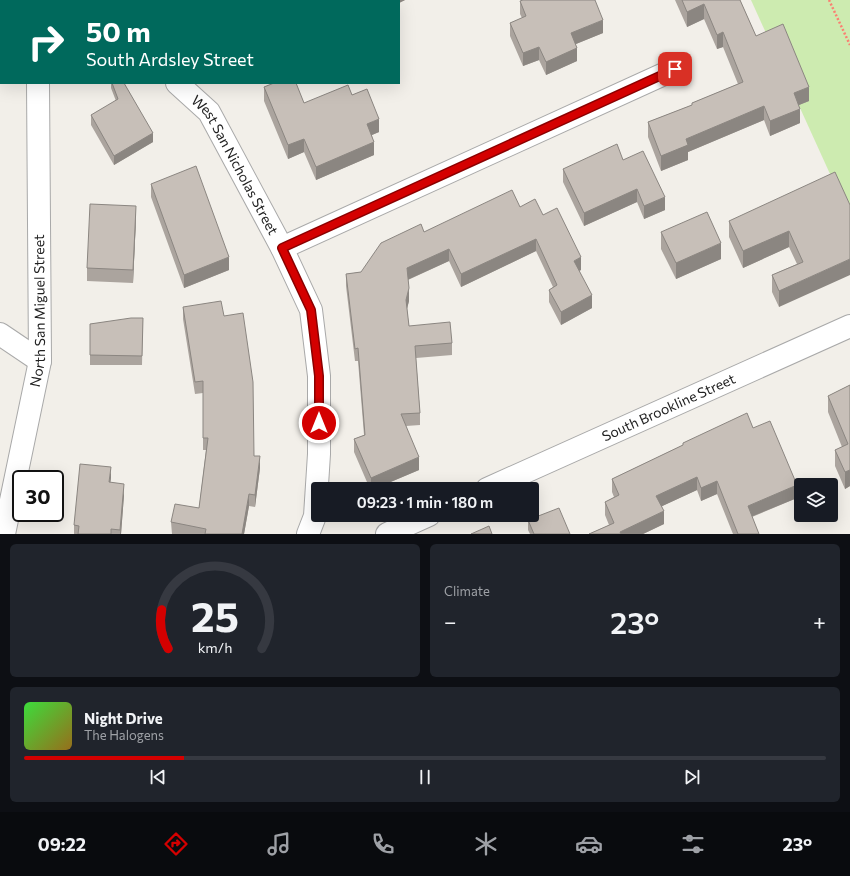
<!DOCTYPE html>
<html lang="en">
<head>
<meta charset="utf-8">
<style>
  body { margin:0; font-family:Commissioner,sans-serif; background:#20242c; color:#f1f3f6; height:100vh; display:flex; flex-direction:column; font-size:15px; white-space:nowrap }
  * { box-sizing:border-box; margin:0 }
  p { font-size:13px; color:#9ea1a6 }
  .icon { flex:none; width:22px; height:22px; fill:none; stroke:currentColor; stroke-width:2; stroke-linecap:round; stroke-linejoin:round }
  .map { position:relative; height:534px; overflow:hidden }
  .panel { display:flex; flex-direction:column; gap:10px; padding:10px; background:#0d0f14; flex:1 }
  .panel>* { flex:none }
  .hud { position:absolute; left:0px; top:0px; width:400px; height:84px; box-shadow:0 4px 16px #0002; background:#00695c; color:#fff; overflow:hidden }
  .fabs { position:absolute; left:794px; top:478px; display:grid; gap:8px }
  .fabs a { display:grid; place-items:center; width:44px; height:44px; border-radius:4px; background:#171b24; box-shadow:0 4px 16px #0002; font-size:20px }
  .speed { position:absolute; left:12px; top:470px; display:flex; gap:8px; font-size:20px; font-weight:700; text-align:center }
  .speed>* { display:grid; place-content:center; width:52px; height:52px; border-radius:50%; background:#171b24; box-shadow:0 4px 16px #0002; line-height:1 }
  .speed .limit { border:2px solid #111; border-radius:6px; background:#fff; color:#111 }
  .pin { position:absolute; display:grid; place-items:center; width:34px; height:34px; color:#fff; margin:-17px; border-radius:8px; box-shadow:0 2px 6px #0006 }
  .me { position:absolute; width:44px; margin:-22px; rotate:0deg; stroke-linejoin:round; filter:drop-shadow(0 0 3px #0008) }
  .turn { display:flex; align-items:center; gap:14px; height:84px; padding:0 20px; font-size:18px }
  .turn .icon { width:52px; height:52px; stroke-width:2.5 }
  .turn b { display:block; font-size:28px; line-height:34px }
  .big { font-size:30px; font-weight:600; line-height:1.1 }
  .panel .widget { flex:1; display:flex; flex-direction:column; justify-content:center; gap:6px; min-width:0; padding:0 14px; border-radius:6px; background:#20242c }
  .panel .dial { align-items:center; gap:0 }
  .dial svg { height:104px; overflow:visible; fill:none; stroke:#363941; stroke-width:7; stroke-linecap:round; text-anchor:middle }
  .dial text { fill:#f1f3f6; stroke:none }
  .song { display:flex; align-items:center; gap:12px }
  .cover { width:48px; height:48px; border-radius:6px; background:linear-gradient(135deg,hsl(120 70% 55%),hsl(40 70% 35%)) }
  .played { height:4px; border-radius:2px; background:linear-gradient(90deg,#d40000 20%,#363941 20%) }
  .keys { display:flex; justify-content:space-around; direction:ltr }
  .heat { display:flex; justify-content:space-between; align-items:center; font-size:22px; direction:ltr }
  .panel .tiles { flex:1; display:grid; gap:10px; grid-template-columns:1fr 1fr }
  .widget:last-child { grid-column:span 2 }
  .trip { position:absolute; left:311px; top:482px; width:228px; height:40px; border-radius:4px; background:#171b24; box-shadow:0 4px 16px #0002; font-weight:600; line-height:40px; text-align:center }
  .tab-bar { display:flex; height:64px; justify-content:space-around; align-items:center; background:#090b0e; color:#9ea1a6 }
  .tab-bar .icon { width:28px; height:28px }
  .tab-bar .on { color:#d40000 }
  .tab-bar b { font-size:18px; color:#f1f3f6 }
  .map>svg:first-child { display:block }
</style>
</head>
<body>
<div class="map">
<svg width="850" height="534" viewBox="0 0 850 534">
  <rect width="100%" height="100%" fill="#f2efe9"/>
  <path fill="#cdebb0" d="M751,0H850V218Z"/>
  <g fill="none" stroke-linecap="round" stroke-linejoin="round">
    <defs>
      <g id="minor">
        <path d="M30,0V1"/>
        <path d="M97,0V1"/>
        <path d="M136,1L138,0"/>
        <path id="s1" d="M177,83L209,112L282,248L311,310L319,376V454L315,516L308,534"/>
        <path d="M282,248L675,69"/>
        <path d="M0,334L40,361"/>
        <path id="s2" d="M487,489L850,326"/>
        <path id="s3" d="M4,534L40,361L38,83"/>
        <path d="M387,534L429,515"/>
      </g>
    </defs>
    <use href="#minor" stroke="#a9a9a9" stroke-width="24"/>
    <path stroke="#fa8072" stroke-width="2.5" stroke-dasharray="2 2" stroke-linecap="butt" d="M829,0L850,45"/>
    <use href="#minor" stroke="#fff" stroke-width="22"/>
  </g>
  <path fill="#aba49e" d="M303,0H405L399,3V1H303Z
    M675,0H740L756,36L809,101L799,105L800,123L770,136L764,120L688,152V160L661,171L648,137V122L692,105V103L738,84L723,47L717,49L704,19L687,27Z
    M520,1L603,33L576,44L577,61L546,75L539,60L523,66L510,36V23L522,18L520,14Z
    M111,83H124L153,142L114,165L91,125V115L116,101L111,88Z
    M264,87L304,103L352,95L379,132L372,135L374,155L316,180L304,152L288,159L264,101Z
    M623,160L665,210L644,219L637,202L584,226L563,182V169Z
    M151,184L229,270L184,288L151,197Z
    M850,205L779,307L772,292V275L797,264L789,247L743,268L729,237V221Z
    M520,207L543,215L581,270L579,271L592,308L561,325L549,302V290L553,287L536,251L461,287L449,261L408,280L409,301L407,309L409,326L452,343V355L416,358L420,413V425L406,426L419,470L374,489H370L354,452V439L364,435L358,361H355L346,286V274L361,272L424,232Z
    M136,219L133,283L87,281V268Z
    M661,232L721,259L676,279L661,249Z
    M183,307L224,316L254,456L260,468L255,507L249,506L244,534H172L171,522L199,508L206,450H203V393L195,394L183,319Z
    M143,318L142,365H90V324Z
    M850,385V486L845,489L835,466V450L842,447L828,412V396Z
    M753,428L797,498L752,517L759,534H733L717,494L701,501L697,490L662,506L664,524L643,534H589L609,525L605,515V502L614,497L612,492V479L683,445V443Z
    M111,478L110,482L124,495L121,534H74V525Z
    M528,520L570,534H530L528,530Z"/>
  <path fill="#8b8681" d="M342,0H363V1H340Z
    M378,0H405L399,3V1H376Z
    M704,4V19L687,27V12Z
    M603,20V33L571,46V33Z
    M723,32V47L717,49V35Z
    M539,47V60L523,66V53Z
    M577,48V61L546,75V62Z
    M809,87V101L794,107V93Z
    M764,106V120L688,152V160L661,171V156L686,139Z
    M800,109V123L770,136V121Z
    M379,119V132L367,137V124Z
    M153,133V142L114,165V156Z
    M304,139V152L288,159V145Z
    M374,142V155L316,180V167Z
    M637,189V202L584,226V213Z
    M665,197V210L644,219V206Z
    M136,206V219L133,283V270Z
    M789,231V247L743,268V251Z
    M536,239V251L461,287V274Z
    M721,243V259L676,279V263Z
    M449,249V261L407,280V268Z
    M229,257V270L184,288V275Z
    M581,257V270L574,273V261Z
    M850,259V275L779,307V291Z
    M409,288V301L406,312V300Z
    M592,295V308L561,325V312Z
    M260,456V468L255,507V495Z
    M419,457V470L374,489H371V478Z
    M111,467V478L109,494V482Z
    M850,470V486L845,489V472Z
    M697,477V490L656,509V496Z
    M717,481V494L701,501V488Z
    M124,484V495L121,534H120Z
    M797,485V498L748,518V506Z
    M249,494V506L244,534H242Z
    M664,511V524L643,534H620V532Z"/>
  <path fill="#c7bfb8" stroke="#8b8681" d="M193,0H252L253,1H192Z
    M309,0H342L340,1H310Z
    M368,0H378L376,1H369Z
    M523,0H595L603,20L571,33L577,48L546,62L539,47L523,53L510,23L526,16L520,1Z
    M682,0H740L756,36L783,24L809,87L794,93L800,109L770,121L764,106L686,139L688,145L661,156L648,122L692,105V103L743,82L723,32L717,35L704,4L687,12Z
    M112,83H124L153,133L114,156L91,115L118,99Z
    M274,83H296L304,103L348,85L352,95L367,89L379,119L367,124L374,142L316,167L304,139L288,145L264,87Z
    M617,144L623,160L643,151L665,197L644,206L637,189L584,213L563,169Z
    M196,166L229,257L184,275L151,184Z
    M835,172L850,205V259L779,291L772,275L803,262L789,231L743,251L729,221Z
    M512,190L520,207L535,199L543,215L557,208L581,257L574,261L592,295L561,312L549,290L557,285L536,239L461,274L449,249L407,268L409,288L406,300L409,326L450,322L452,343L415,346L420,413L401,414L419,457L371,478L354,439L365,435L358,348L355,349L346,274L361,272L381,243L421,224L424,232Z
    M90,204L136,206L133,270L87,268Z
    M707,212L721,243L676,263L661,232Z
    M221,301L224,316L243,313L253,382L254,456H260L255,495L249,494L242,534H205L206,529L171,522L175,504L199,508L208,438H203V381L195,382L183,307Z
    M131,318H143L142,356L90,355V324Z
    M850,385V470L845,472L835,450L848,444L828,396Z
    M747,413L753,428L770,421L797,485L748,506L759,534H738L717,481L701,488L697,477L656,496L664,511L620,532L621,534H589L614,523L605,502L619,495L612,479L683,445V443Z
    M80,464L111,467L109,482L124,484L120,530L111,529V534H78L79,526L74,525Z
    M559,508L570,534H534L528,520Z
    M489,526L492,534H471Z"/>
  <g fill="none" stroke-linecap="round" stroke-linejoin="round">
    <defs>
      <path id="route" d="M319,423V376L311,310L282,248L675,69"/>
    </defs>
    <use href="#route" stroke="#8a0000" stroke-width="10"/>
    <use href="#route" stroke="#d40000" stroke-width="7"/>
  </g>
  <g text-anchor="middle" stroke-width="3" stroke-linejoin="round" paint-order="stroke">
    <g font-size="14" fill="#222" stroke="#fff">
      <text dy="5" stroke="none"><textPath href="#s1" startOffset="102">West San Nicholas Street</textPath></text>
      <text dy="5" stroke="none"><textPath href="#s3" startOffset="227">North San Miguel Street</textPath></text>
      <text dy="5" stroke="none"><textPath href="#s2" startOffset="199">South Brookline Street</textPath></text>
    </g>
  </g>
</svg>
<div class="fabs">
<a><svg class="icon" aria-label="layers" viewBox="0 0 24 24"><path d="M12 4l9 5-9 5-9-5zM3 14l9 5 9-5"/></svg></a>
</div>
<div class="speed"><div class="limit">30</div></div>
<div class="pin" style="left:675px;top:69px;background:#d93025"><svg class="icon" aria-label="arrive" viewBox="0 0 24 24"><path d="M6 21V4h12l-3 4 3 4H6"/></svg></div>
<svg class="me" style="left:319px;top:423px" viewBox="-20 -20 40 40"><circle r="17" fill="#d40000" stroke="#fff" stroke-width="3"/><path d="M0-11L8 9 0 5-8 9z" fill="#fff"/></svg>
<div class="trip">09:23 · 1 min · 180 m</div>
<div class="hud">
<div class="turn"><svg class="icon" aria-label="right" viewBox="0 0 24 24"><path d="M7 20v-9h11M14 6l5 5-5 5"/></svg><div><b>50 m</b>South Ardsley Street</div></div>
</div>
</div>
<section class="panel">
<div class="tiles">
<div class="widget dial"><svg viewBox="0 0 100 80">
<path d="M14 69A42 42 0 1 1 86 69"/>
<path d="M14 69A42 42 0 0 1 9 39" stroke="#d40000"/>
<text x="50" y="56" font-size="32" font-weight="700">25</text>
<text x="50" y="72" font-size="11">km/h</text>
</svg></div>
<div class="widget"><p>Climate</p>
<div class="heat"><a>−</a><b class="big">23°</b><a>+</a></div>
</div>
<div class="widget">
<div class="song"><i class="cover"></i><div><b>Night Drive</b><p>The Halogens</p></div></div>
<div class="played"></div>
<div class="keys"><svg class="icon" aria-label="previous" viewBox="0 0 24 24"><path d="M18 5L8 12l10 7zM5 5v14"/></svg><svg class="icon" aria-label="pause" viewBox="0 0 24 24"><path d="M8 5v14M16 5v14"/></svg><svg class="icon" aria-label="next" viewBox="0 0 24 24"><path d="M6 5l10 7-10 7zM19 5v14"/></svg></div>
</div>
</div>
</section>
<nav class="tab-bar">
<b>09:22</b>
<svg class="icon on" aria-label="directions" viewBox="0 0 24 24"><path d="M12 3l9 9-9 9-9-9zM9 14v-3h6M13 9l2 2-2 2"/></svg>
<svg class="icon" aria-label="music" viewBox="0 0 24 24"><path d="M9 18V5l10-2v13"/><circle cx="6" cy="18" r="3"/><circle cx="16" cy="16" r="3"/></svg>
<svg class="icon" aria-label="phone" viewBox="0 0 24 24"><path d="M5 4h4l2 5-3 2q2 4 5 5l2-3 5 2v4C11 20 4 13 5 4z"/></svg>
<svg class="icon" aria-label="climate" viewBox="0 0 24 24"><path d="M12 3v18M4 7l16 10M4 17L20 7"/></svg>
<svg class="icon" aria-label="car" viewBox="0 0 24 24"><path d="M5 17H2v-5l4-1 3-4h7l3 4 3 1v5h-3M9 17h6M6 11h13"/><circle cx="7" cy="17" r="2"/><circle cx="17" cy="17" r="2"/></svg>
<svg class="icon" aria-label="filters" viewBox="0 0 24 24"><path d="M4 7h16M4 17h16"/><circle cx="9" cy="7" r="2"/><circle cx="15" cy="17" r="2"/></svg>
<b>23°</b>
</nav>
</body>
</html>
